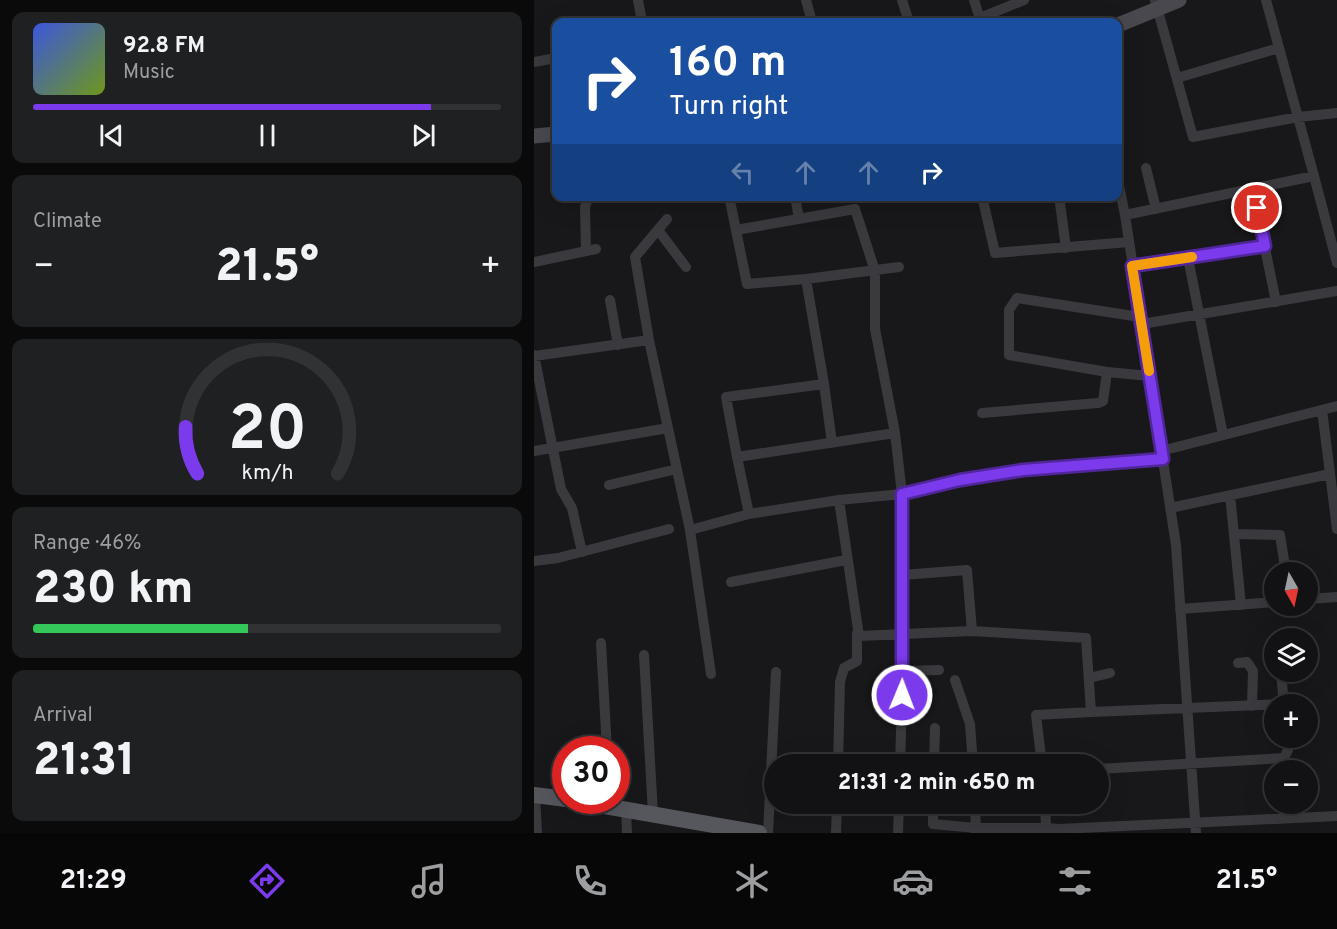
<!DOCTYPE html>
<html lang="en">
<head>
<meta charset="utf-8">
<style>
  body { margin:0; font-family:Overpass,sans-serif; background:#1f2022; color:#f1f3f6; height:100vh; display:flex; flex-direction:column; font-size:22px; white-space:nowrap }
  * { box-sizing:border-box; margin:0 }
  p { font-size:20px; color:#9c9ea0 }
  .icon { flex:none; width:33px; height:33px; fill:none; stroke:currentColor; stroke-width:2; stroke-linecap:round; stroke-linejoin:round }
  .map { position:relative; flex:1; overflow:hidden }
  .side { display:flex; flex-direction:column; gap:12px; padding:12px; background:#0a0a0b; width:534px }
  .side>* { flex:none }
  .top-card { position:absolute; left:18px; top:18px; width:570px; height:183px; border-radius:12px; box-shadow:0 6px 24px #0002,0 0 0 2px #313234; background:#1a4fa0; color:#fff; overflow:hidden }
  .needle { width:39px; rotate:171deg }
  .controls { position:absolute; left:730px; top:562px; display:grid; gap:12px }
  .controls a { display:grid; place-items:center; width:54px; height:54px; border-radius:50%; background:#121214; box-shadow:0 6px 24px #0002,0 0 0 2px #313234; font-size:30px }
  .speed { position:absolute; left:18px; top:736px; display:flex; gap:12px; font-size:30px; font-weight:700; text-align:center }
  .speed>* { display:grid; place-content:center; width:78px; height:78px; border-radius:50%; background:#121214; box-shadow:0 6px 24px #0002,0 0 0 2px #313234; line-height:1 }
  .speed .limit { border:9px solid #d22; background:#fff; color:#111 }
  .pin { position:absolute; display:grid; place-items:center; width:51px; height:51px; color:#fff; margin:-26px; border:3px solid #fff; border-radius:50%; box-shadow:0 2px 6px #0007 }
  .me { position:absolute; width:66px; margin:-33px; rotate:1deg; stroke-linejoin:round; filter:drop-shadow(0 0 4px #0008) }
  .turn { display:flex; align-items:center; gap:21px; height:126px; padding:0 18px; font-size:27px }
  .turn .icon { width:78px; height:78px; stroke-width:2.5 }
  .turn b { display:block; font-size:42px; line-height:51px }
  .lanes { display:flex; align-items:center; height:57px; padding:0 18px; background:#0003; justify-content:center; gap:30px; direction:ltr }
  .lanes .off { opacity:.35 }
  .big { font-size:45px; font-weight:800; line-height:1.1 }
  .side .widget { flex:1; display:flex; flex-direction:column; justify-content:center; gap:9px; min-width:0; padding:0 21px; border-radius:12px; background:#1f2022 }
  .side .dial { align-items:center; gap:0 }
  .dial svg { height:156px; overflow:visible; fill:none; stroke:#313234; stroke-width:7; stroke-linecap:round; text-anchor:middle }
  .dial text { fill:#f1f3f6; stroke:none }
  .song { display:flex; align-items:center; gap:18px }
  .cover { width:72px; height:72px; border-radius:9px; background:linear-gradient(135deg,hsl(230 70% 55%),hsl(80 70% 35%)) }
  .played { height:6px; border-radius:3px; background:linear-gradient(90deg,#7c3aed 85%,#313234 85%) }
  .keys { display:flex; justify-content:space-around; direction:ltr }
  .heat { display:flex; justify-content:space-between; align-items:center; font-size:33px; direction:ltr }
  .charge { height:9px; border-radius:4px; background:linear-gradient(90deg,#34c759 46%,#313234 0) }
  .trip { position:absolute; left:230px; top:754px; width:345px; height:60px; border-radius:30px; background:#121214; box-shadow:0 6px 24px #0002,0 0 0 2px #313234; font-weight:800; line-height:60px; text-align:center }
  .tabs { display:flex; height:96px; justify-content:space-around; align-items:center; background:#070708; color:#9c9ea0 }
  .tabs .icon { width:42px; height:42px }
  .tabs .current { color:#7c3aed }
  .tabs b { font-size:27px; color:#f1f3f6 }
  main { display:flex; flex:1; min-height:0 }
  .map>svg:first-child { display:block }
</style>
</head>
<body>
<main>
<section class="side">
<div class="widget">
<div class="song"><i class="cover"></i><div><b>92.8 FM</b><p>Music</p></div></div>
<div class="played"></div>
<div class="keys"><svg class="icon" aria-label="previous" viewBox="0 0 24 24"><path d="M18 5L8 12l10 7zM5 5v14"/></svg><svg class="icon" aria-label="pause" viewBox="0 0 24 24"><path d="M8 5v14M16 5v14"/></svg><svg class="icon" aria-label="next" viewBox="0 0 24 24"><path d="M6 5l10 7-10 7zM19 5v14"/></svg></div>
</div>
<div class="widget"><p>Climate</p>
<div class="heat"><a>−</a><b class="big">21.5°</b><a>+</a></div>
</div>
<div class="widget dial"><svg viewBox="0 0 100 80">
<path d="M14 69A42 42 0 1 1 86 69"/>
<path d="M14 69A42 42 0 0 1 8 45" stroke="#7c3aed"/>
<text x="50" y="56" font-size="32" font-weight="700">20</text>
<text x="50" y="72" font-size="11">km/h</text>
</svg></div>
<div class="widget"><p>Range · 46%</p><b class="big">230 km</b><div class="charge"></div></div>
<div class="widget"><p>Arrival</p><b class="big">21:31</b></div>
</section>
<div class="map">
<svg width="803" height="833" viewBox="0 0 803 833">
  <rect width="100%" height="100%" fill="#18181a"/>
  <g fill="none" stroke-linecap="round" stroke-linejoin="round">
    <path stroke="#3a3a3e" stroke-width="10" d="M104,0L108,22
      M272,0L278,22
      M368,0L375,22
      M440,0L447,22
      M621,0L659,137L764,117L803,113
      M446,18L490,0
      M0,62L22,58
      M643,78L745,48
      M612,168L622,209
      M780,176L803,263
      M584,181L591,215
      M719,189L742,302
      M195,196L213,284L272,279L290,384L192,397L203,457L361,433L368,494L305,500
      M261,196L265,219
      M448,196L461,253L595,242
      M525,196L532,248
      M124,230L152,267
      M202,230L321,209L341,271V329L361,433
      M52,251L51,207L54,198L63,196
      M654,258L689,435
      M0,262L62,249
      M599,266L731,245
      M272,279L365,267
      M76,300L84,345
      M606,317L483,298L475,310V355L573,372L616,376
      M608,324L803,291
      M115,340L101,257L133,219
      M0,355L27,489L38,508L48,552
      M0,356L115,340L156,530L215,514L305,500L325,636L438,631L552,638L557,712L750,704
      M290,384L298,443
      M788,410L803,529
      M448,413L564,403L569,401L573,372
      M0,451L134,428
      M627,451L803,406
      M203,457L215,514
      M75,485L143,469
      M696,495L707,605
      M636,508L796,474
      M156,530L177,674
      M700,534L746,535L752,573
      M0,561L24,558L135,529
      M368,575L433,570L438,631
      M197,582L312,560
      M774,599L803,597
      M646,609L741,602
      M744,638V639
      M67,643L73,750
      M110,655L119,814
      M704,663L713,662L719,671L718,706
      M369,671L405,670
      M747,672L750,705
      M555,678L576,673
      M421,680L436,724L439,765
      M304,765L306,682L310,668L323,661V633
      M366,765L370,634L368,494L426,480L489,470L629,459
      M400,765L401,728
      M508,765L502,715L557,712
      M564,769L750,758L754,750L753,738
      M1,795L3,833
      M399,804V824L442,828H512
      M441,804L442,833
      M511,804L512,828L525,829L803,816
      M92,810L93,833
      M234,833L242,672
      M302,833L303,804
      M364,833L365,804
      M662,833L642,545L591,215L780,176L732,0"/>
    <path stroke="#48484e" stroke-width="15" d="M584,25L645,0
      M0,136L22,134"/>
    <path stroke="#56565d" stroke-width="16" d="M0,795L32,799
      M42,801L225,833"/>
  </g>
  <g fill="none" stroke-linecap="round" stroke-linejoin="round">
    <defs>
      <path id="route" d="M368,695V494L426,480L489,470L629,459L598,266L731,246L723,208"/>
    </defs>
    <use href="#route" stroke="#51269a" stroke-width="15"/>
    <use href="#route" stroke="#7c3aed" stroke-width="10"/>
    <path stroke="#f59e0b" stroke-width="10" d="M615,371L598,266L658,257"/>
  </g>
</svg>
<div class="controls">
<a><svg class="needle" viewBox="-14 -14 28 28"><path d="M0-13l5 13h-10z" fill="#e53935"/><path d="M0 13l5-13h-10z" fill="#9c9ea0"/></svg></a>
<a><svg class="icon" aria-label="layers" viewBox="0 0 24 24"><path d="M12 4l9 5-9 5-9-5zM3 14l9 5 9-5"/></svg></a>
<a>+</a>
<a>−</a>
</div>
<div class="speed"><div class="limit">30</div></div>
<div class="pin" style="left:723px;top:208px;background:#d93025"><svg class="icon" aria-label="arrive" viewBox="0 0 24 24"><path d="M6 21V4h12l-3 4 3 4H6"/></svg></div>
<svg class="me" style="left:368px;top:695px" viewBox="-20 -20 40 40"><circle r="17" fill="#7c3aed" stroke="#fff" stroke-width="3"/><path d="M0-11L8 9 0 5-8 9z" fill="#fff"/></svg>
<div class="trip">21:31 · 2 min · 650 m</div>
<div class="top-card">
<div class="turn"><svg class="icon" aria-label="right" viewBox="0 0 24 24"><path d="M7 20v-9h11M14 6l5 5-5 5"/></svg><div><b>160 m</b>Turn right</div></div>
<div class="lanes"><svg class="icon off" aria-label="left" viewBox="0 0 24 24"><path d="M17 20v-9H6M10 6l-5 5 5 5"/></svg><svg class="icon off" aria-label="ahead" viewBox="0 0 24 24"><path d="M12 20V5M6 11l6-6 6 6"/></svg><svg class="icon off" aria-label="ahead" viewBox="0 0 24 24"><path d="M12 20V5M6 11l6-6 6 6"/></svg><svg class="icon" aria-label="right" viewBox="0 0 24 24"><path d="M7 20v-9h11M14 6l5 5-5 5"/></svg></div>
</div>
</div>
</main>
<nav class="tabs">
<b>21:29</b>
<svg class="icon current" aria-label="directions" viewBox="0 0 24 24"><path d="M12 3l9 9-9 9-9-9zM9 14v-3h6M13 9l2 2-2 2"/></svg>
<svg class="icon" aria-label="music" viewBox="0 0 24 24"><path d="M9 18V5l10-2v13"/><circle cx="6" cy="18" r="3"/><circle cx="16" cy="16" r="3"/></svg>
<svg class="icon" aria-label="phone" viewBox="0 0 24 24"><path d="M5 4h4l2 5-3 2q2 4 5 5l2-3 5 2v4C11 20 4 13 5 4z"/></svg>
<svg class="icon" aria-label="climate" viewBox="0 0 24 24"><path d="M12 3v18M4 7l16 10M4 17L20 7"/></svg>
<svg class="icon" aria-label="car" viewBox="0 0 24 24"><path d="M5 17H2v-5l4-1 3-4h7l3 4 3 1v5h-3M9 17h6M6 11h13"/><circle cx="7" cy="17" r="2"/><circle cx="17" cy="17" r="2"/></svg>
<svg class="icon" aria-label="filters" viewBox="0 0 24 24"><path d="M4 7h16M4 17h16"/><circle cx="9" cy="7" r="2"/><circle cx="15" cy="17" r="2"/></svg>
<b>21.5°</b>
</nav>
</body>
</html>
